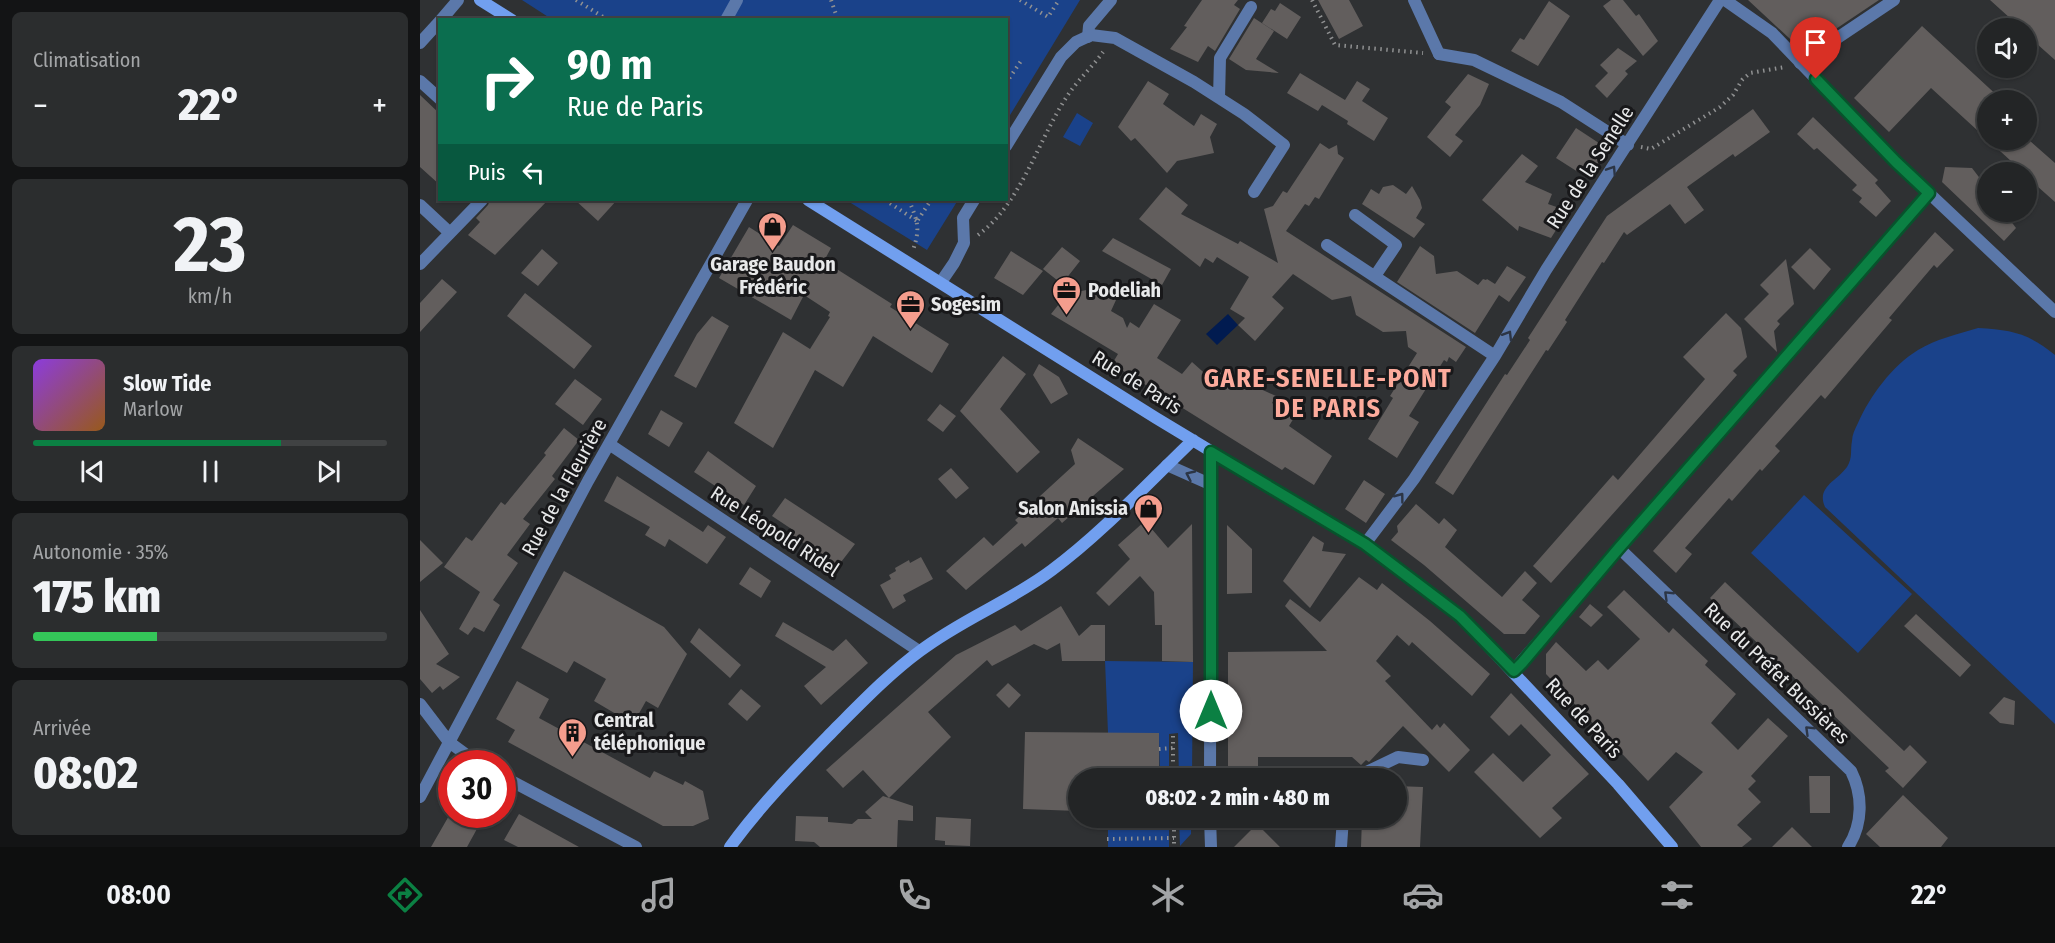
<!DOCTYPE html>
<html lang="fr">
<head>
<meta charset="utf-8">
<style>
  body { margin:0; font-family:"Fira Sans Condensed",sans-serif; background:#2b2d2e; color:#f1f3f6; height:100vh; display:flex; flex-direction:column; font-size:22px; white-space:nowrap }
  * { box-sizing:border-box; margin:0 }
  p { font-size:20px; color:#a3a5a7 }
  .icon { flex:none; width:33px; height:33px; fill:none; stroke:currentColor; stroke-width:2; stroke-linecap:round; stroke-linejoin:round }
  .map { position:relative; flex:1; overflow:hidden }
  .sheet { display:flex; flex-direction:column; gap:12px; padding:12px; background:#131415; width:420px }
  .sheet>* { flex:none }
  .top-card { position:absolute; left:18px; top:18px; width:570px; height:183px; border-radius:0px; box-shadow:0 2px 4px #0004,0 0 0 2px #404243; background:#0b6e4f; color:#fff; overflow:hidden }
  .buttons { position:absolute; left:1557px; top:18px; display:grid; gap:12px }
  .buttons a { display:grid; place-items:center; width:60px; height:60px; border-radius:50%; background:#232526; box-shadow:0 2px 4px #0004,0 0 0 2px #404243; font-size:30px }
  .speed { position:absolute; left:18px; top:750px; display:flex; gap:12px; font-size:30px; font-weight:700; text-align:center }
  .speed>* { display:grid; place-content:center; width:78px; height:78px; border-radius:50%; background:#232526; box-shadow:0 2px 4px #0004,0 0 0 2px #404243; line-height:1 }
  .speed .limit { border:9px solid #d22; background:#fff; color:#111 }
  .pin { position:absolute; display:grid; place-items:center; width:51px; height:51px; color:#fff; margin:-62px -26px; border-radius:50% 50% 50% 0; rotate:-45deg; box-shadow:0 0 6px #0007 }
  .pin .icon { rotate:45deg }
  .me { position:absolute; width:66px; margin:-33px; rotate:0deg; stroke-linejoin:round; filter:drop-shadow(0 0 4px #0008) }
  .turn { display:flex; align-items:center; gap:21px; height:126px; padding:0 30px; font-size:27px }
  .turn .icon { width:78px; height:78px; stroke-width:2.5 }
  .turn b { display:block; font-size:42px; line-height:51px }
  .then { display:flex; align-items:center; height:57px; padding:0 30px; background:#0003; gap:12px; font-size:22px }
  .big { font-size:45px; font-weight:800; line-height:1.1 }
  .sheet .card { flex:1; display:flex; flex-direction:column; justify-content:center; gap:9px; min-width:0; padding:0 21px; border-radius:9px; background:#2b2d2e }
  .sheet .dial { align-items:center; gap:0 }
  .dial b { font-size:78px; line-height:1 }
  .song { display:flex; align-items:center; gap:18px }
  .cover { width:72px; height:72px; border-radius:9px; background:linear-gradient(135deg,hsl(270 70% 55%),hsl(30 70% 35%)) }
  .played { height:6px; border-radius:3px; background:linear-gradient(90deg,#0b8043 70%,#404243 70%) }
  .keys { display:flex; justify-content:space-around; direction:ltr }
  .heat { display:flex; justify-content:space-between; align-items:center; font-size:33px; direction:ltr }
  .charge { height:9px; border-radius:4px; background:linear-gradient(90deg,#34c759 35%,#404243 0) }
  .trip { position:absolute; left:648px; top:768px; width:339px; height:60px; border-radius:30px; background:#232526; box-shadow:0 2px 4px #0004,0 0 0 2px #404243; font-weight:800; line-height:60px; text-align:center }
  .menu { display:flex; height:96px; justify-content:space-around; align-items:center; background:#0e0f0f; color:#a3a5a7 }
  .menu .icon { width:42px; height:42px }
  .menu .on { color:#0b8043 }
  .menu b { font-size:27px; color:#f1f3f6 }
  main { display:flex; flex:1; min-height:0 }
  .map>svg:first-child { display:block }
</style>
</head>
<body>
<main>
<section class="sheet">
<div class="card"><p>Climatisation</p>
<div class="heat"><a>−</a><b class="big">22°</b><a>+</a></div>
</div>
<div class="card dial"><b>23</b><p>km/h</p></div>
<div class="card">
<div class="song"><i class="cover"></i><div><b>Slow Tide</b><p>Marlow</p></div></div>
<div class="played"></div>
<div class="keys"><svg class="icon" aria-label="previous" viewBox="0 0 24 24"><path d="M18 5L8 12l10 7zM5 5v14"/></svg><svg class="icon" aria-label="pause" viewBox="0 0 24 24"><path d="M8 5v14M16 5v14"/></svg><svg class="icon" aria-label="next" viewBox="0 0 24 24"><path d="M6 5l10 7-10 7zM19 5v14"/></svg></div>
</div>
<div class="card"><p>Autonomie · 35%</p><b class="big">175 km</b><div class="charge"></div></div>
<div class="card"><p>Arrivée</p><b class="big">08:02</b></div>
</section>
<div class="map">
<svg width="1635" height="847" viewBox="0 0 1635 847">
  <rect width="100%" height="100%" fill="#2f3133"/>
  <path fill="#1a428a" d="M102,0H660L587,120L586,20H133Z
    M657,113L673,123L660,146L643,137Z
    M426,200H538L507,250Z
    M1558,328C1592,330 1608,333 1635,355V724L1405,507C1396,487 1417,481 1427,467C1433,457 1430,451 1432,441C1432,435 1435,429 1438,423C1450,396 1472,366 1498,350C1516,339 1538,334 1558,328Z
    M1384,495L1492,594L1438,653L1331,553Z
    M685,661L773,662L772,778H759L758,733L749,734V778H740L739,733H688Z
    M688,818H749V847H688Z
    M759,818H771V834L760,846Z"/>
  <path fill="#011b50" d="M808,314L818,325L797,345L786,334Z"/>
  <path fill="#625e5d" d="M782,0H818L814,5L820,9L795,51L788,46L778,62L750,49L767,27L764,26Z
    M898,0H929L943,26L919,39Z
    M1191,0H1203L1216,16L1219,14L1238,41L1223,56L1183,6Z
    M1328,0H1459L1383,51Z
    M1570,0H1635V60L1606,34V28H1601Z
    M1129,1L1150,16L1118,66L1091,51L1100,38L1104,40Z
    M860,3L881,17L867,39L842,23L851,9L855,11Z
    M834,18L854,31L836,59L859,73L826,70L809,59Z
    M1502,26L1582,100H1566L1568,140H1609L1635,163V202L1606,176V172H1603L1511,88L1469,132L1434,98Z
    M1198,48L1217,61L1205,71L1208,74L1187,98L1175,86L1188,73L1180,65Z
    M880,73L925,100L937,81L950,89L942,101L968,118L954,141L927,124L928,121L902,105L898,111L867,93Z
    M1048,74L1069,84L1060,105L1035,135L1043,141L1030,157L1007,137L1031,107L1025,102Z
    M728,81L749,94L743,104L774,126L781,114L797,124L790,137L794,153L757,161L747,173L715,138L711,141L698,127Z
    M0,95L20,114V185L0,167Z
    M1333,109L1350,132L1315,157L1313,154L1267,187L1284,210L1265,224L1250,204L1207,235L1204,232L1184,263L1182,262L1145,320L1147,322L1128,351L1126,350L1033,495L1015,483L1085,374L1087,375L1110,340L1108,338L1187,216Z
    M1393,117L1458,180L1455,183L1471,201L1456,217L1439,202L1442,198L1432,190L1437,185L1397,148L1394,150L1377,134Z
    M1156,128L1188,149L1169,179L1136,158Z
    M900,143L909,149L917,145L918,154L924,158L899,199L895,197L889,206L885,204L866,231L1046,347L1036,362L1029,357L1027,362L1024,360L989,416L999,422L977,458L948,439L973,398L970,396L997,353L988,347L986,331L963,332L936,315L931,296L912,300L873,274L852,297L864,308L835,341L818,325L825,318L810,309L829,277L797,257L793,263L785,258L780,267L719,219L746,187L768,205L761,214L818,244L820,241L858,263L844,209L853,206L863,191L867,193Z
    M1102,154L1118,166L1105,182L1132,194L1128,204L1148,211L1131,238L1099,226L1098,231L1062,200Z
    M1525,167L1552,168L1568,189V212H1584L1596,228L1584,241L1522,182Z
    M973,185L986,194L992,186L1000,200L1002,208L996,218L1005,224L994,238L942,204L951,189L959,194L963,187Z
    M70,200H128L75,255L48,235L60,222L56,218L68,205Z
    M155,200H197L178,221Z
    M373,225L411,248L404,261L472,304L470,307L529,344L512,373L453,336L423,387L395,370L353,448L314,423L363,332L390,349L410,317L408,316L410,312L384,295L371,320L299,278L329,227L359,246Z
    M1515,232L1534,250L1517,268L1514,265L1469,318L1472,320L1405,399L1401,395L1355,446L1360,451L1342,471L1340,469L1312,501L1309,498L1265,548L1272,554L1256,573L1233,551Z
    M693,238L751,269L742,285L682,251Z
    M1000,246L1014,256L1016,274L1037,271L1058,285L1063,279L1066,280L1067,279L1075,284L1087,266L1106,277L1089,302L1079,295L1055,333L977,282Z
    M642,247L660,261L642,284L623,269Z
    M1390,248L1411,269L1394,290L1371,267Z
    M122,249L138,263L118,286L101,273Z
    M591,251L623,271L603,295L574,278Z
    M1366,259L1374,304L1357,321L1360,324L1354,331L1357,352L1324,319L1349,294L1340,285Z
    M22,279L37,292L0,332V303Z
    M676,288L694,294L696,300L691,311L703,318L707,328L710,322L719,328L734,304L761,320L737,358L762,374L772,362L791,379L799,370L856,396L852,403L875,416L869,426L912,456L894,485L865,467L862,470L692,364L698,354L631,314L647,294Z
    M105,293L172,346L154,369L87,316Z
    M1306,313L1321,328L1327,357L1313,371L1317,375L1131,583L1113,566L1193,475L1198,480L1285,379L1263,357Z
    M292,316L309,326L276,388L254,376L277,334Z
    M583,356L606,374L580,409L620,452L597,473L540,411Z
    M619,364L639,377L648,394L631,404L613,375Z
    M155,379L182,399L163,425L135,404Z
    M520,404L536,416L523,432L507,420Z
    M241,410L263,423L249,447L228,434Z
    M144,428L159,440L132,476L135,479L103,519L110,524L87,555L98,563L73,600L80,605L64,632L54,627L48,635L39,629L60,592L24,567L46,537L52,541L81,502L85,505L126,455L124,453Z
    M658,438L704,469L642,523L638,518L605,547L602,543L546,590L526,571L564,537L573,546L598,523L595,520L620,499L619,497L655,464L651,450Z
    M288,451L336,486L324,505L274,472Z
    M531,468L549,488L536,499L518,479Z
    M197,476L283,532L288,525L306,537L287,564L249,539L245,547L225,535L230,527L184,501Z
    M944,480L965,494L946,523L925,509Z
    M365,498L435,544L418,566L370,534L373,530L352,516Z
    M996,504L1019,524L1024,518L1037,530L1025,547L1082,597L1105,571L1117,583L1102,600L1120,616L1105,634H1084L1004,565L971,540L978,532L977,526Z
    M725,521L748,548L772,524L773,662L742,661V625H735L734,592L720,576L689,606L676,593L710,559L698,545Z
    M807,525L832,549V593L807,594Z
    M893,536L904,543L902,551L926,554L890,608L863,581Z
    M0,540L23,563L0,582Z
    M501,557L513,579L483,595L486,601L473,609L460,585L471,579L469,575L476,571L475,568L489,560L490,563Z
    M330,567L351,581L341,598L319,584Z
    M144,571L244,627L267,654L238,708L226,701L213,724L174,701L186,679L154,661L147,673L101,648Z
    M939,577L957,590L962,583L1010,621L1070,674L1052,696L992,642L989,646L977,635L956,661L971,676L965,681L1012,730L1017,724L1020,728L1024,723L1050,750L1029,772L983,726L949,762L946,760L941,765L932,757H838V777L808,778V652L907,651L865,606L870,599L900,622Z
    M1305,582L1484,751L1490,745L1507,762L1483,788L1465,771L1469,768L1290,598Z
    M1204,590L1249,633L1253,628L1288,661L1285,665L1316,694L1291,723L1318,750L1348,718L1368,736L1331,776L1336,781L1328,789L1341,802L1317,825L1332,839L1322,847H1281L1249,807L1283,772L1256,752L1228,781L1126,674V654L1136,642L1166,671L1178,660L1188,670L1220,639L1187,607Z
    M1170,604L1183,615L1171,627L1159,617Z
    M641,606L659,636L671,625H685V661H642L640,643L627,650L614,644L572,666L567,660L508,712L531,737L469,798L493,806V821L478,820L477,847H400L394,842L375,841L376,816L408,817V822L432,824L438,819H452L445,812L463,796L469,798L443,770L423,788L406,770L536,655L595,625L601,631Z
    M0,610L29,654L16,664L40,677L23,690L20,686L12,693L0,679Z
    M1496,614L1551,665L1540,677L1484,626Z
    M363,622L413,651L426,639L448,663L401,705L384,686L406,667L355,636Z
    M279,628L321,665L310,678L270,642Z
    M97,681L129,699L119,718L230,778L234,771L263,785L265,781L283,791L289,819L273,826H243L88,742L95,730L76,719Z
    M588,683L601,695L589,708L576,695Z
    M321,689L341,706L327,721L308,704Z
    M1091,693L1169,774L1132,808L1142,818L1120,838L1054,772L1073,753L1103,782L1131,755L1101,724L1089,736L1070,717Z
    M1584,697L1595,701L1594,725L1580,723L1569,713Z
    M605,732L739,733V778H658V811L603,809Z
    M1389,776H1410V813H1390Z
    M976,786L1003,787L1000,847H941L942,818H976Z
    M1483,795L1528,838L1521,847H1460L1446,834Z
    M30,814H61L55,825L58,827L47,847H11Z
    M99,814L159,847H98L84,840Z
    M516,817L551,819L550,846L525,845V841L515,840Z
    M837,824L860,847H814Z
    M1372,827L1392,847H1352Z"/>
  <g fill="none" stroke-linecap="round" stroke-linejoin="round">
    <path stroke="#909192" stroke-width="4" stroke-dasharray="1.5 4.5" stroke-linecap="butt" d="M156,0L188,20
      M411,0L418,20
      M600,0L628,17L639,0
      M892,0L915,45L1003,53
      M586,83L601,61
      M1221,147L1231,149L1300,107L1313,95L1322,80L1330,73L1365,67
      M465,200L497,221
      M489,200C497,221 501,227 493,250
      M498,220L511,200
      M558,235C603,202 619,136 650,92C660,78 673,66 683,52
      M753,736V778
      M739,749L753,748
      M754,818V847
      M687,839L754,838"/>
    <path stroke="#5b78aa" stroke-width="12" d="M994,0L1019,54
      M21,20L38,0
      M306,20L317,0
      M668,37L669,26L691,0
      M0,43L20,21
      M1380,63L1474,0
      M0,81L20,99
      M934,778L978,757L1003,760
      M921,847L923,818"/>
    <path stroke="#5b78aa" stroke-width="12" d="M1305,0L1352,33L1476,162L1635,312
      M1019,54L1054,60L1141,102L1208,145
      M799,98L800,58L831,7
      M586,146L641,57L656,42L671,35L695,38L774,82L824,114L864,145L834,192
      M0,205L30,233
      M935,215L976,245L955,276
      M907,245L1075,356
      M0,264L62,200
      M521,282L534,263L544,243L543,218L554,200
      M189,444L499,651
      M747,465L792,485
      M945,544L994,479L1075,356L1126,270L1300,0
      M1199,548L1431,771C1443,795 1443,824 1428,847
      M1093,671L1509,193
      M0,704L29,742L59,764
      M82,776L216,847
      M790,778L791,452
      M0,797L168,481L327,200
      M790,818L791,847"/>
    <path stroke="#719fef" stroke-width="12" d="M60,0L92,20
      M388,200L736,418L945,544L1040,616L1198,784L1252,847
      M310,847C342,803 379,766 416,728C443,701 470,673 500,651C542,619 591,601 632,570C682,533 728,483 773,440"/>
  </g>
  <defs><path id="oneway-chevron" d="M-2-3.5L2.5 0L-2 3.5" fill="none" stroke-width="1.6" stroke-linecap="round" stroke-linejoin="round" transform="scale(1.5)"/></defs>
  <g stroke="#2c3545">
    <use href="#oneway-chevron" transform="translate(1192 170) rotate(-57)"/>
    <use href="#oneway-chevron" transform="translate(1088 335) rotate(-59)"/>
    <use href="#oneway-chevron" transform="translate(770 475) rotate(-155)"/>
    <use href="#oneway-chevron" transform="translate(980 497) rotate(-53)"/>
    <use href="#oneway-chevron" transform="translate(1248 595) rotate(-136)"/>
    <use href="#oneway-chevron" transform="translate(1389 730) rotate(-136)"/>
  </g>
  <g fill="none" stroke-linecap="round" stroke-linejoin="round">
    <defs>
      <path id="route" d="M791,711V452L945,544L1040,616L1094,671L1102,663L1199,548L1509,193L1476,162L1396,79"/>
    </defs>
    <use href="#route" stroke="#07532c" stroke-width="15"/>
    <use href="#route" stroke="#0b8043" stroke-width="10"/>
  </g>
  <defs>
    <symbol id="shop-pin" viewBox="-11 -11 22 30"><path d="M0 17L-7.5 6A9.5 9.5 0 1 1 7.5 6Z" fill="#f49d8d" stroke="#18181a"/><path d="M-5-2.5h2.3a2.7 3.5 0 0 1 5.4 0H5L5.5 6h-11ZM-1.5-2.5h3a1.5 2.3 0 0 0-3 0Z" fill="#111"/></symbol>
    <symbol id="office-pin" viewBox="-11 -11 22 30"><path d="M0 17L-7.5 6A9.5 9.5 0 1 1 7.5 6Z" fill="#f49d8d" stroke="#18181a"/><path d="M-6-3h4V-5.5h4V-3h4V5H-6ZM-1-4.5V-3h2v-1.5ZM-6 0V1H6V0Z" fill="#111"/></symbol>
    <symbol id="building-pin" viewBox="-11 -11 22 30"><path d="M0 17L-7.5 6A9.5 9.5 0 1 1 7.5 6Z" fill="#f49d8d" stroke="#18181a"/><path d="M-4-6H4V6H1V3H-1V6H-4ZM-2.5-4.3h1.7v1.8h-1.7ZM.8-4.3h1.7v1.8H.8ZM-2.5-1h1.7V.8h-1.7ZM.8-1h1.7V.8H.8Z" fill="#111"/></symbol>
  </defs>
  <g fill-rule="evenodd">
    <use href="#shop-pin" x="336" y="210" width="33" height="45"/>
    <use href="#office-pin" x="630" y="274" width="33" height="45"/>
    <use href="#office-pin" x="474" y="288" width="33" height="45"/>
    <use href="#shop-pin" x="712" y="492" width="33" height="45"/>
    <use href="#building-pin" x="136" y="716" width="33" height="45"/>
  </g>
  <g text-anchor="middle" stroke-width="6" stroke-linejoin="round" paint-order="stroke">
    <g font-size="20" fill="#e8e9ea" stroke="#18181a">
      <text transform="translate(1170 167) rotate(-57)" y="7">Rue de la Senelle</text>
      <text transform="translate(717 382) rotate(32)" y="7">Rue de Paris</text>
      <text transform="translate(144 487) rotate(-61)" y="7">Rue de la Fleurière</text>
      <text transform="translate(355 531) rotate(33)" y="7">Rue Léopold Ridel</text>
      <text transform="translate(1357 673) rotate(44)" y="7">Rue du Préfet Bussières</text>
      <text transform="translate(1164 718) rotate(47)" y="7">Rue de Paris</text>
    </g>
    <g font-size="20" font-weight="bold" fill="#e8e9ea" stroke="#18181a" text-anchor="start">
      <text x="353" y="271" text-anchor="middle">Garage Baudon<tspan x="353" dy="23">Frédéric</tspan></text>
      <text x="668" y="297">Podeliah</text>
      <text x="511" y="311">Sogesim</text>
      <text x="708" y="515" text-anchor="end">Salon Anissia</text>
      <text x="174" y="727">Central<tspan x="174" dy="23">téléphonique</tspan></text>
    </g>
    <g font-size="26" font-weight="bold" letter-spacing="1.5" fill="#fdab9c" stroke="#18181a">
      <text x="908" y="387">GARE-SENELLE-PONT<tspan x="908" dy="30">DE PARIS</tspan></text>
    </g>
  </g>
</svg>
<div class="buttons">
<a><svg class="icon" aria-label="sound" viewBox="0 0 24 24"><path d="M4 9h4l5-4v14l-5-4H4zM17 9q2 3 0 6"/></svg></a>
<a>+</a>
<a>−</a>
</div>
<div class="speed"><div class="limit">30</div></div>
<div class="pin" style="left:1396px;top:79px;background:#d93025"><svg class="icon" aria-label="arrive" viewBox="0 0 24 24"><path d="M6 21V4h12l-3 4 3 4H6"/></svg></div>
<svg class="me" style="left:791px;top:711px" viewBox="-20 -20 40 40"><circle r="19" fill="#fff"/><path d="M0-13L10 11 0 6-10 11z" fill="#0b8043"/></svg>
<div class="trip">08:02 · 2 min · 480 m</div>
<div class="top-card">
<div class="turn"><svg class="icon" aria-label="right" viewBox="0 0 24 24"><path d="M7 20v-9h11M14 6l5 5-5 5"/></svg><div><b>90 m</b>Rue de Paris</div></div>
<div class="then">Puis<svg class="icon" aria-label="left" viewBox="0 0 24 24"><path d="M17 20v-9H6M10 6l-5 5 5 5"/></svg></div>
</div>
</div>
</main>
<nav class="menu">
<b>08:00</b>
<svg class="icon on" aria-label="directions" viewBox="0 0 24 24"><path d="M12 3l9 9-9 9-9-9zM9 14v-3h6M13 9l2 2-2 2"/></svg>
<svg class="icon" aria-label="music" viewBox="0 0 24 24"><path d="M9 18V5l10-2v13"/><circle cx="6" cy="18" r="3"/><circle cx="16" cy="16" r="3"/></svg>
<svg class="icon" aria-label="phone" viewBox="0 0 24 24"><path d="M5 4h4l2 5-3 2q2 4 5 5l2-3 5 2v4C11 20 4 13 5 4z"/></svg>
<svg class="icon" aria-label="climate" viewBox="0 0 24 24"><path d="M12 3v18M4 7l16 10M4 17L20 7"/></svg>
<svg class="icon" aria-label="car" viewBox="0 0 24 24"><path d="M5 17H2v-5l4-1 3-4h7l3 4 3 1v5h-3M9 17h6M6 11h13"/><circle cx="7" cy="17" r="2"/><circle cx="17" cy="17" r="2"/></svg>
<svg class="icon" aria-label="filters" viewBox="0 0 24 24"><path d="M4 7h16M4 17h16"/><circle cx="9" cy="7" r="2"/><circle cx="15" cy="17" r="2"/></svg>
<b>22°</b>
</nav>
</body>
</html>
